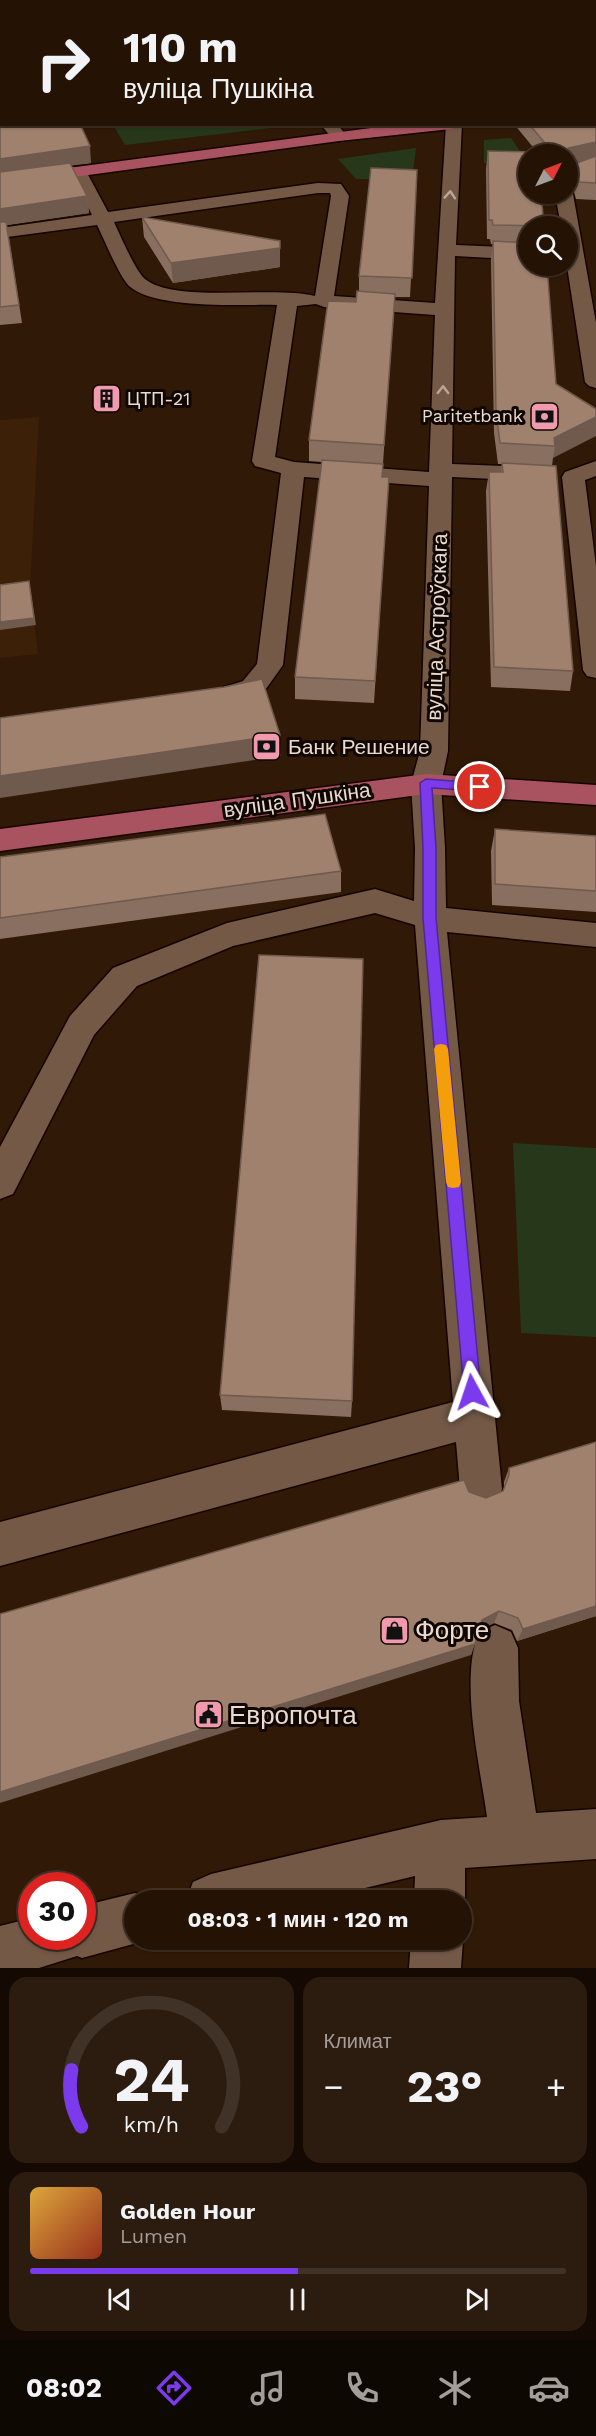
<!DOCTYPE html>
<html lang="ru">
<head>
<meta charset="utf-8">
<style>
  body { margin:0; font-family:"Work Sans",sans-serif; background:#2c1c0f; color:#f1f3f6; height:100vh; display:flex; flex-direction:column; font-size:22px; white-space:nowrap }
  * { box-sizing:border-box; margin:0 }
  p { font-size:20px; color:#a39e9a }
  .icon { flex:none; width:33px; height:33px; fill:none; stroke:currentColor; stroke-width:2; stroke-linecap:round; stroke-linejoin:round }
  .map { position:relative; height:1968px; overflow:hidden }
  .drawer { display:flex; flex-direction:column; gap:9px; padding:9px; background:#140a03; flex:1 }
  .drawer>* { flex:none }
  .top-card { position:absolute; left:0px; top:0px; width:597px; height:126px; box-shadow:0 2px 4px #0004,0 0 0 2px #413227; background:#241305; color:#f1f3f6; overflow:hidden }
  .needle { width:39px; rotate:48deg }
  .fabs { position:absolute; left:518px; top:144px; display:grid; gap:12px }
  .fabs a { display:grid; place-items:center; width:60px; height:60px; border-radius:50%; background:#241305; box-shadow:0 2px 4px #0004,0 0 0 2px #413227; font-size:30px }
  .speed { position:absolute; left:18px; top:1872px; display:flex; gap:12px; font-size:30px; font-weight:700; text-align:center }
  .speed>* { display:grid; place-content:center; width:78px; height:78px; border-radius:50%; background:#241305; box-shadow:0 2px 4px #0004,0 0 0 2px #413227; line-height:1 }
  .speed .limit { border:9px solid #d22; background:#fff; color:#111 }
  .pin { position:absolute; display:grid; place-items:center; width:51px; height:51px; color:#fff; margin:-26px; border:3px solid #fff; border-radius:50%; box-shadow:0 2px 6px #0007 }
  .me { position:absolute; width:66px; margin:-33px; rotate:355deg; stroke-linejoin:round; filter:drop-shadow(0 0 4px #0008) }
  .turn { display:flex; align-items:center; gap:21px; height:126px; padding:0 24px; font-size:27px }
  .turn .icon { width:78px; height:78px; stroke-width:2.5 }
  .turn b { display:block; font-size:42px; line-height:51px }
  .big { font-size:45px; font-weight:700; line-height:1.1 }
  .drawer .widget { flex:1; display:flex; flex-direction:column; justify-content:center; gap:9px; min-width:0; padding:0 21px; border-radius:18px; background:#2c1c0f }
  .drawer .dial { align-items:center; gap:0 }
  .dial svg { height:156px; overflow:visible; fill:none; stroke:#413227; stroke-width:7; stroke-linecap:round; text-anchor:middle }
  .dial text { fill:#f1f3f6; stroke:none }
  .song { display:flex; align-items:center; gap:18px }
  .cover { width:72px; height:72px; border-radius:9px; background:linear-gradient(135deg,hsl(40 70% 55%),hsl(10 70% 35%)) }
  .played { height:6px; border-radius:3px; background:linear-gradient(90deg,#7c3aed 50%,#413227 50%) }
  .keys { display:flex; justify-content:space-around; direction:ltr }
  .heat { display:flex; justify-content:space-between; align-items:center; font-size:33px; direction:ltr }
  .drawer .tiles { flex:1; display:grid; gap:9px; grid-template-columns:1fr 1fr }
  .widget:last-child { grid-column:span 2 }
  .trip { position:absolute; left:124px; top:1890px; width:348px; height:60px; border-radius:30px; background:#241305; box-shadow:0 2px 4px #0004,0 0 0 2px #413227; font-weight:700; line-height:60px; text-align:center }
  .menu { display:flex; height:96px; justify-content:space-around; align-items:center; background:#0e0802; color:#a39e9a }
  .menu .icon { width:42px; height:42px }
  .menu .active { color:#7c3aed }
  .menu b { font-size:27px; color:#f1f3f6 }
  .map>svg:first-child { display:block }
</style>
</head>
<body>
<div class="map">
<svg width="596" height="1968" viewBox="0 0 596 1968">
  <rect width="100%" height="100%" fill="#301907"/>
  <path fill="#3c2008" d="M39,417L30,588L38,654L0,658V420Z"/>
  <path fill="#263819" d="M141,125V124L297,125L125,145L115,128Z
    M511,138L524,157L525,164L484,163V140Z
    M416,148L412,179H356L338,159Z
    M513,1143L596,1148V1337L521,1333Z"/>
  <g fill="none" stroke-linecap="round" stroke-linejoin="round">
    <defs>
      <path id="minor" d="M0,0H26L2,2L0,6Z
        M0,24H2V37H0Z
        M0,103H2V113H0Z
        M320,124H337L347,136L339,141L333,139Z
        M446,124H462L456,245L528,248V260L455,256L452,464L533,467L541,469L544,474L541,479L533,481L452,477L448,751L441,784L445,848L446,908L596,923V947L447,932L502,1489L496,1504L481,1510L466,1504L460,1489L456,1442L0,1566V1522L453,1402L415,925L375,913L233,946L137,986L94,1035L13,1194L0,1199V1147L70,1016L113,968L227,923L375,889L414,901L415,848L411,784L420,751L429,486L304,477L283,665L263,693L219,707L209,704L205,698L209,692L243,681L257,664L281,473L255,466L252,461L277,305C241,304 156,310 129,286C119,276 104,239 97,225L0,238V228L92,215L70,171L72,167H84L86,171L108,212L318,183L341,184L349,196L334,296L435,303ZM318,193H330L331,196L315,296C274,285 176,304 145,279C136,272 120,235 114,222ZM316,304L324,307L435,315L429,472L294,462L275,457L297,306Z
        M567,190L573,194L596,323V388L589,386L585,382L567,266V226H561L555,194H567Z
        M596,461V476L585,480L596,566V678L587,676L583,670L562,477L565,472Z
        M495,1625L511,1632L518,1648L519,1701L536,1813L596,1809V1859L465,1868V1900L462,1906V1900H414L415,1876L315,1900H186L193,1882L211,1874L441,1820L487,1817C480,1766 459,1679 479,1632Z
        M135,1893L152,1900H135V1940H148L82,1958L77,1956L39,1968H0V1926L32,1918V1936H82V1906Z
        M462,1938L463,1940L461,1968H409L411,1940Z"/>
      <path id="major" d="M401,124H459L451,129L339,141L0,187V177Z
        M426,774L596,785V805L426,794L0,851V829Z"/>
    </defs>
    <use href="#minor" stroke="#160400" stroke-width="3"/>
    <use href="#major" stroke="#160400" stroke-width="3"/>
    <use href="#minor" fill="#745946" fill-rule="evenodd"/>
    <use href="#major" fill="#a95361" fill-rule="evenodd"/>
  </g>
  <path fill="#896f5f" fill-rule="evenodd" d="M406,0H596V200L576,199L574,192L567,189V154H528V266L556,384L596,409L553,458L552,466L573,671L570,691L491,687L486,491L489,472H501L502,464H498L494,433L491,260L493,244H491L490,239H487L486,169L488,151L537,152L514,124H596V2H406ZM582,161L569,166V164Z
    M0,126L91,163L71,165L87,196L89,213L7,225L22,323L0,325Z
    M417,170L410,297H395L382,477H389L374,703L295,699V677L322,462L309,461V440L356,302L359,291V276Z
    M142,217L280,267L173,283L144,237Z
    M495,829L596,836V912L492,905L491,851Z
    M0,857L341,871V892L0,939Z
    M220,1395L352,1401L351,1417L222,1410Z
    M596,1442V1616L517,1641L512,1630L494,1623L479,1630L471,1655L469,1492L486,1498L503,1491L504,1488V1482L509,1468Z"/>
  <path fill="#6f5a4d" d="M596,142V158L567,164L568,148Z
    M90,146L91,163L0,175V159Z
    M87,196L89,213L0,226V209Z
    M280,241V267L173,283L171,263Z
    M596,417V436L553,458L555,446L554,438Z
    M29,581L36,625L0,630V622Z
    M280,735L281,756L0,798V776Z
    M596,1606V1616L517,1641L523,1629Z
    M499,1611L494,1623L477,1631L482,1620Z
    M475,1644L471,1655L0,1803V1792Z"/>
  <path fill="#9f816e" stroke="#6f5a4d" stroke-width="1.5" d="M132,0H332L333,2H132Z
    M406,0H596V142L568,148L569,166L596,156V183L579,182L577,175L567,171V154H554L529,124H596V2H406Z
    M10,124H80L90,146L0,159V126Z
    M488,151L538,152V154H528V194H541L544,226L493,225L492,220H489Z
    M70,163L87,196L0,209V172Z
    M371,168L417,170L412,278L359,276Z
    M142,217L280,241V248L171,263Z
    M0,222H6L19,305L0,307Z
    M493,241L528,243V266H547L556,384L596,409V417L554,438L555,446L500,443L496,412Z
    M357,291L395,294L384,445L309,440L328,301L356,302Z
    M322,460L383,464L382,477H389L375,681L295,677Z
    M502,463L556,466L573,671L494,667L489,472H503Z
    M29,581L34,618L0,622V585Z
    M262,679L280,735L0,776V718L224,687Z
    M325,814L341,871L0,918V857Z
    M495,829L596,836V891L495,884Z
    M259,955L363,959L352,1401L220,1395Z
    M596,1442V1606L523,1629L518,1618L499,1611L482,1620L475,1644L0,1792V1614L464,1480L469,1492L486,1498L503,1491L509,1475V1468Z"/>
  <defs><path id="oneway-chevron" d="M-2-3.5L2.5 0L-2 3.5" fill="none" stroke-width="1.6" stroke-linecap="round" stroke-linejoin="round" transform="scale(1.5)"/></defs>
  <g stroke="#bba698">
    <use href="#oneway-chevron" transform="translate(450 195) rotate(-86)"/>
    <use href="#oneway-chevron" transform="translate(443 390) rotate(-89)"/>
  </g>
  <path fill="#7c3aed" stroke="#51269a" stroke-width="1.5" d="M426,779L480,783L486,787L480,791L432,788L436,848V918L481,1392L478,1398L472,1400L466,1398L464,1392L423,918V848L420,783Z"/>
  <path fill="#f59e0b" d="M441,1044L446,1045L448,1049L461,1182L459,1187L453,1188L448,1187L446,1182L434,1049L436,1045Z"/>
  <defs>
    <symbol id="building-square" viewBox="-11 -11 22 22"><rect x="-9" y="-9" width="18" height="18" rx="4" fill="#f29aad" stroke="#100702"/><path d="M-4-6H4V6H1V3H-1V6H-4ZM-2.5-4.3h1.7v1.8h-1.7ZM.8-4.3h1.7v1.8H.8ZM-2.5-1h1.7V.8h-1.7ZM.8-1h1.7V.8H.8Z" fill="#111"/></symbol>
    <symbol id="bank-square" viewBox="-11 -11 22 22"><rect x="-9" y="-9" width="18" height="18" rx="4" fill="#f29aad" stroke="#100702"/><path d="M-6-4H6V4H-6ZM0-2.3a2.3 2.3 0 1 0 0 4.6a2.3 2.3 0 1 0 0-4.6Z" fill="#111"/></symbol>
    <symbol id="shop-square" viewBox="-11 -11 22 22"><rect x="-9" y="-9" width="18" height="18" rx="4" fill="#f29aad" stroke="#100702"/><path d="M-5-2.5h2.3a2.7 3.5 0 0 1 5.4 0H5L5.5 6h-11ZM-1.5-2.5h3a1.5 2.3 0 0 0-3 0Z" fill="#111"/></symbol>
    <symbol id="civic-square" viewBox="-11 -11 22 22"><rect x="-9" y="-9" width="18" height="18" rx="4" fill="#f29aad" stroke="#100702"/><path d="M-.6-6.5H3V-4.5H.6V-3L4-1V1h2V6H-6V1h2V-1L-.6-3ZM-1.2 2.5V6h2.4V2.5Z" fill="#111"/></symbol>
  </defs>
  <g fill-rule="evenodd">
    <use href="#building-square" x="90" y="382" width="33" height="33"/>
    <use href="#bank-square" x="528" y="400" width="33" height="33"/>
    <use href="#bank-square" x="250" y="730" width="33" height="33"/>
    <use href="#shop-square" x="378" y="1614" width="33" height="33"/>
    <use href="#civic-square" x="192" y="1698" width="33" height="33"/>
  </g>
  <g text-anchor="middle" stroke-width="6" stroke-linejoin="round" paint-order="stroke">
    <g font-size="18" fill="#eadacf" stroke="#100702" text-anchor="start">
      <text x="127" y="405">ЦТП-21</text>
      <text x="523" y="422" text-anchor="end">Paritetbank</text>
    </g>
    <g font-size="21" fill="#eadacf" stroke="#100702">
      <text transform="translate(437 627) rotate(-88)" y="7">вуліца Астроўскага</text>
      <text transform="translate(297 800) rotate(-8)" y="7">вуліца Пушкіна</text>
    </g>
    <g font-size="21" fill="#eadacf" stroke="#100702" text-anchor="start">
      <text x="288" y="754">Банк Решение</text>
    </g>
    <g font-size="26" fill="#eadacf" stroke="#100702" text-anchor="start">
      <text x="415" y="1639">Форте</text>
      <text x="229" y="1724">Европочта</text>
    </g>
  </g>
</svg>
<div class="fabs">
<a><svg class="needle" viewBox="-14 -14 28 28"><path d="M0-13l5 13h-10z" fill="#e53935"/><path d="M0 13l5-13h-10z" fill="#a39e9a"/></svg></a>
<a><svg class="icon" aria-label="search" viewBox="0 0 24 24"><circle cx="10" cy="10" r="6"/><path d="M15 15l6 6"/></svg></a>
</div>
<div class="speed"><div class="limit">30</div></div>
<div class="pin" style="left:480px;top:787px;background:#d93025"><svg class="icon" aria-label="arrive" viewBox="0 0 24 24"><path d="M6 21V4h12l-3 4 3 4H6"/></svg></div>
<svg class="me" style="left:472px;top:1392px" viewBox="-20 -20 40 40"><path d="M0-17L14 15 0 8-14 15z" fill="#7c3aed" stroke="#fff" stroke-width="4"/></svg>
<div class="trip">08:03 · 1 мин · 120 m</div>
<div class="top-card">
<div class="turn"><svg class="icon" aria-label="right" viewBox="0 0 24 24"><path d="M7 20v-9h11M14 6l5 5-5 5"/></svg><div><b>110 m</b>вуліца Пушкіна</div></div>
</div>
</div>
<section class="drawer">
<div class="tiles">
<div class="widget dial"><svg viewBox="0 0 100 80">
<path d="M14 69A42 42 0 1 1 86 69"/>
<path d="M14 69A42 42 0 0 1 9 40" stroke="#7c3aed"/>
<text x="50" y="56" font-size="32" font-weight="700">24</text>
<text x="50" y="72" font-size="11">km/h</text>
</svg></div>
<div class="widget"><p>Климат</p>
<div class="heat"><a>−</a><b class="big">23°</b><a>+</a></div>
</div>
<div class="widget">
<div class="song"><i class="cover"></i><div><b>Golden Hour</b><p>Lumen</p></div></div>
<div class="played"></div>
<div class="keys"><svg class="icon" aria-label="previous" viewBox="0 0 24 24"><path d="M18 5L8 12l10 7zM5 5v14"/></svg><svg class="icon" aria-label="pause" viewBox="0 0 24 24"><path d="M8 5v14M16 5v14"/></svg><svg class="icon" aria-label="next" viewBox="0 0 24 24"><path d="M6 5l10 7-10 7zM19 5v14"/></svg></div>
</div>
</div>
</section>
<nav class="menu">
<b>08:02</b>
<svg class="icon active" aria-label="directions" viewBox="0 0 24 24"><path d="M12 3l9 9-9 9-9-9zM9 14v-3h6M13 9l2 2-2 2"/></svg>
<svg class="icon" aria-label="music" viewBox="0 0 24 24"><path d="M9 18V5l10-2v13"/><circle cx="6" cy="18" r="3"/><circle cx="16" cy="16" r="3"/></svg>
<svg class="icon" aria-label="phone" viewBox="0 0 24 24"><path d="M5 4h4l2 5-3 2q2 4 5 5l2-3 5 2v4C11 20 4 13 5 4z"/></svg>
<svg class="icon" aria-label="climate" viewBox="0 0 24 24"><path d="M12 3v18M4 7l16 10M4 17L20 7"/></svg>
<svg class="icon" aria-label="car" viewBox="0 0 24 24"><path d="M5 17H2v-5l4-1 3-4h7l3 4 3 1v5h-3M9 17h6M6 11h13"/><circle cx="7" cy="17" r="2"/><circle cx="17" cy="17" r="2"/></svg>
</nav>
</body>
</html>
